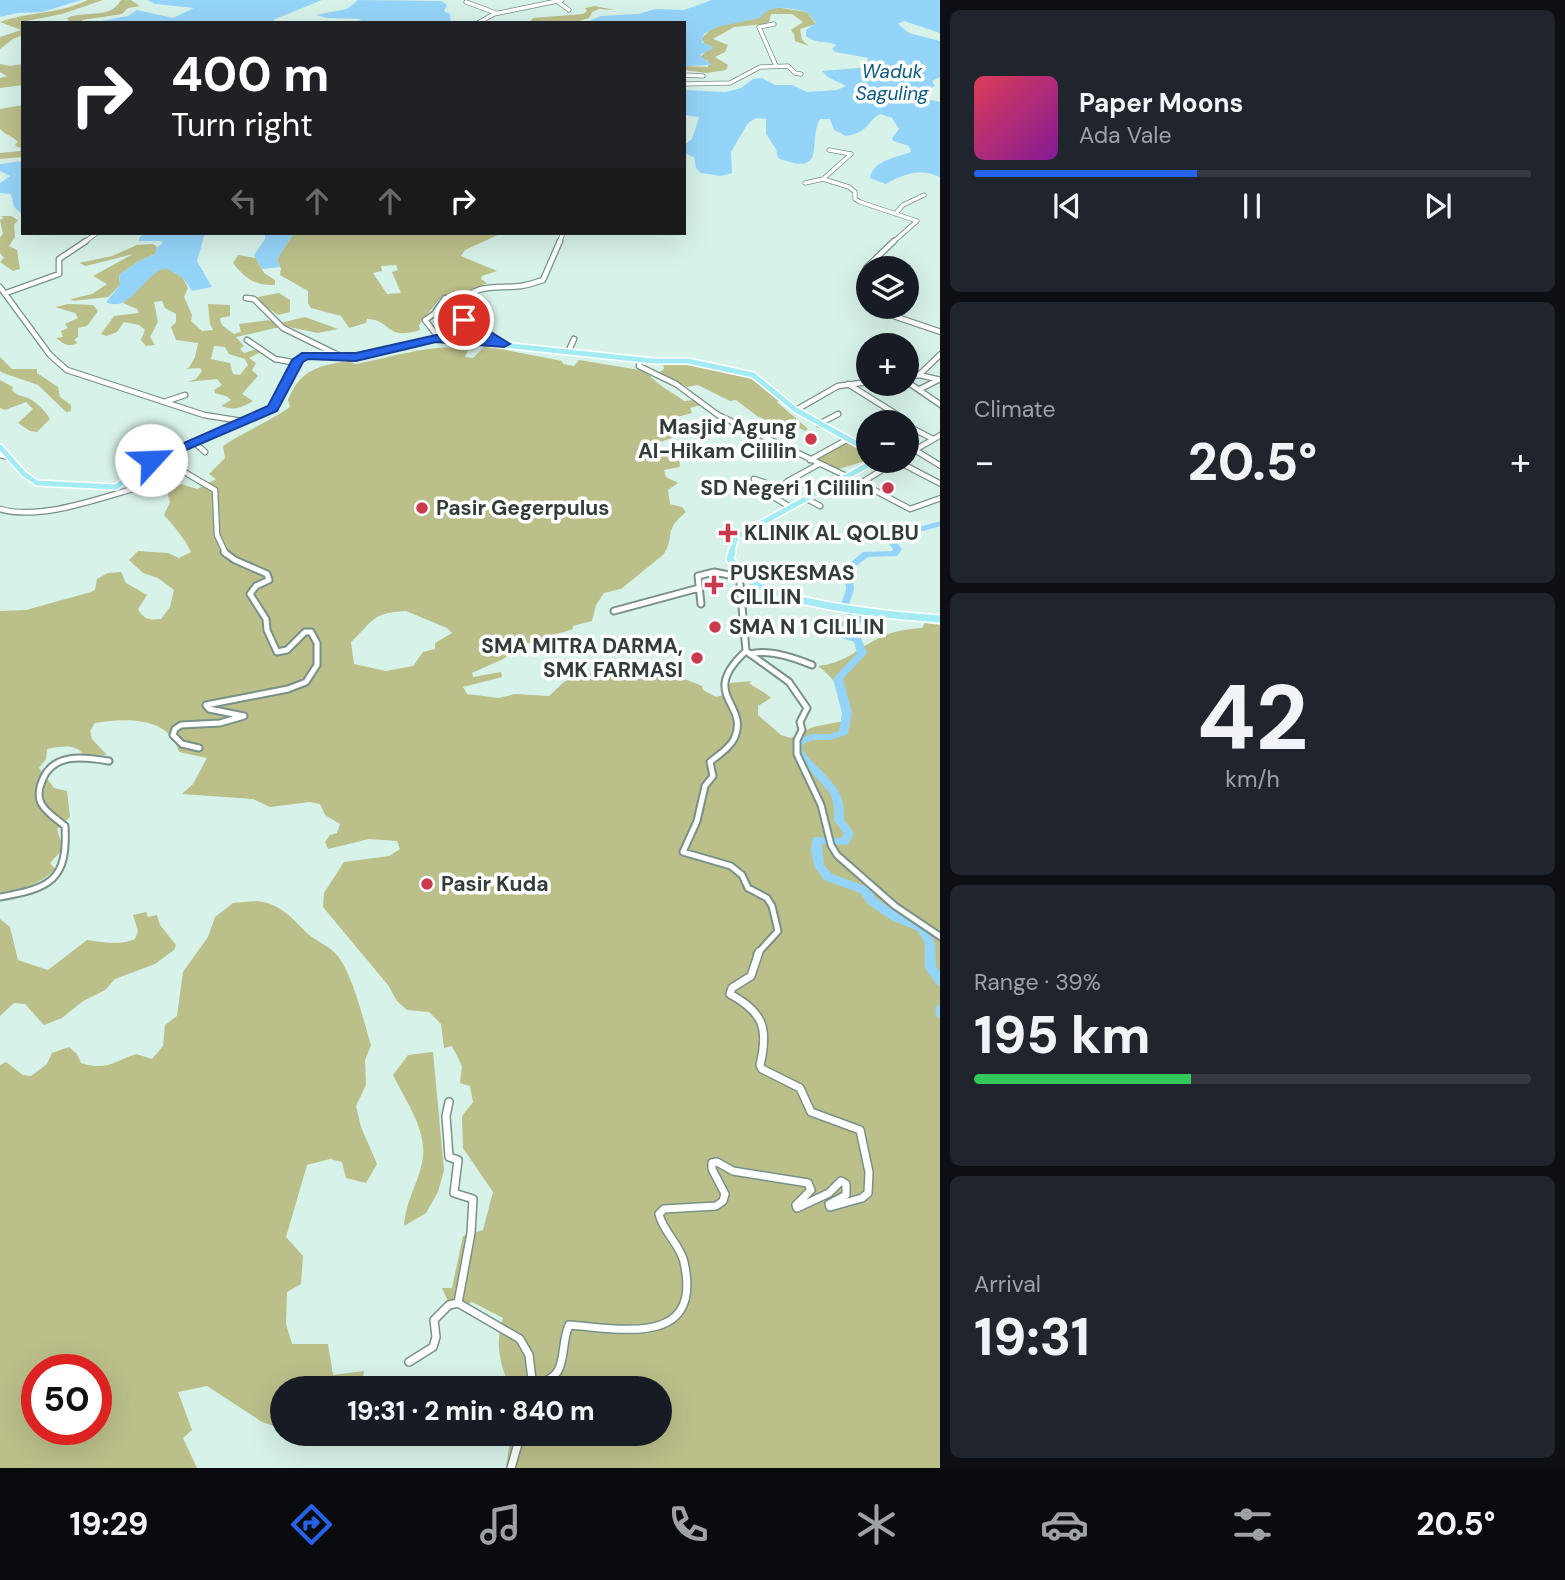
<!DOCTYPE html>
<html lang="en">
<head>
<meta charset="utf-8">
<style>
  body { margin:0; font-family:"DM Sans",sans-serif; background:#20242c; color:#f1f3f6; height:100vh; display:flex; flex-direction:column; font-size:26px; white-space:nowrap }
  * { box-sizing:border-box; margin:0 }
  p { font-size:23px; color:#9ea1a6 }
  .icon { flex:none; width:38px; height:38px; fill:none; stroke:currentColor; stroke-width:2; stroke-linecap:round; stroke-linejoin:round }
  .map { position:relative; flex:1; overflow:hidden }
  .panel { display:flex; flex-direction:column; gap:10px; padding:10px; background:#0d0f14; width:625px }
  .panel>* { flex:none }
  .banner { position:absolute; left:21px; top:21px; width:665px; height:214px; border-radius:0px; box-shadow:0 7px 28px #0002; background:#202124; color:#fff; overflow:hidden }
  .controls { position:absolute; left:856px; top:256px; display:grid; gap:14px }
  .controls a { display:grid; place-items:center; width:63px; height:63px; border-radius:50%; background:#171b24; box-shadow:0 7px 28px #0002; font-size:35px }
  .speed { position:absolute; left:21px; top:1354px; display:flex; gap:14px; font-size:35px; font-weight:700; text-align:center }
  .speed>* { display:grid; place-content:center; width:91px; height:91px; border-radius:50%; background:#171b24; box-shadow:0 7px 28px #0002; line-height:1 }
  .speed .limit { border:10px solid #d22; background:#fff; color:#111 }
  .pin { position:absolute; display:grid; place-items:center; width:60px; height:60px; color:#fff; margin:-30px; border:4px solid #fff; border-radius:50%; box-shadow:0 2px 7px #0007 }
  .me { position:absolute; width:77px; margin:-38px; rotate:65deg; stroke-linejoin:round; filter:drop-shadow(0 0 5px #0008) }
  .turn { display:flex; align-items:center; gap:24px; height:147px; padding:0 35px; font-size:32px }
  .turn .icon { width:91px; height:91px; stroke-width:2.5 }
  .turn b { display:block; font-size:49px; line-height:60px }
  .lanes { display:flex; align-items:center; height:66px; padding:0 35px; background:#0003; justify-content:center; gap:35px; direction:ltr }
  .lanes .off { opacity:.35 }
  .big { font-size:52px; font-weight:800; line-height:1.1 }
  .panel .card { flex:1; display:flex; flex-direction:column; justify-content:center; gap:10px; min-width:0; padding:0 24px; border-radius:10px; background:#20242c }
  .panel .dial { align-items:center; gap:0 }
  .dial b { font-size:91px; line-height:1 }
  .song { display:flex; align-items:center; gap:21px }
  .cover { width:84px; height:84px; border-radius:10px; background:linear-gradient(135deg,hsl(350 70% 55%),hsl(290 70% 35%)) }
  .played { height:7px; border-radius:4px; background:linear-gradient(90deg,#2563eb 40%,#363941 40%) }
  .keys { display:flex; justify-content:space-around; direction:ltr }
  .heat { display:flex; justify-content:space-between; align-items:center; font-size:38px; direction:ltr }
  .charge { height:10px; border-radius:5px; background:linear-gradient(90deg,#34c759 39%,#363941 0) }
  .trip { position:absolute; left:270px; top:1376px; width:402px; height:70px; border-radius:35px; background:#171b24; box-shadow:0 7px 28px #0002; font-weight:800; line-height:70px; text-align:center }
  .tab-bar { display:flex; height:112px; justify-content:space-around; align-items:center; background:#090b0e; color:#9ea1a6 }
  .tab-bar .icon { width:49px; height:49px }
  .tab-bar .active { color:#2563eb }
  .tab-bar b { font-size:32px; color:#f1f3f6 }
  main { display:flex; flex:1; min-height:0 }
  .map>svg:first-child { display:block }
</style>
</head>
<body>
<main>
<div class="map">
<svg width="941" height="1468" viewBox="0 0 941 1468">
  <rect width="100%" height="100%" fill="#d7f2e9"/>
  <path fill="#bbbf8a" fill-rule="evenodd" d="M88,0H103L62,14L21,22L23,35L13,39L0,49V37L21,30L0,22C31,11 56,15 88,0Z
    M121,0H131L140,6L128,8L122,14L82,20L83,23H70L67,18C85,10 110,20 121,0Z
    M595,6L615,10L599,9L592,12L589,18L579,21L530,22L533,18L583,14L587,11L585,8Z
    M775,7L807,12L816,24L800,29L802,40L809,46L795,41L794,34L791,30L803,22L792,14H771L769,22L765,24L734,27L713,39L728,45L725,52L715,57L728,65L726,70L707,73L684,70V66L708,67V61L700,57L712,47L704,43L702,38L711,29Z
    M0,64L10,66L23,64V85L0,88V78L7,76L0,72Z
    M23,105V157L0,159V153L20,151L21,148L17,147L15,144L18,142C12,136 6,135 0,129V109Z
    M0,216H11L18,220L14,225L15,237L9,246L17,250L20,269L13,271L0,262L4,258L0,253V237L3,234L0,220L4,218Z
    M294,233H498L500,234L465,250L461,256L497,271L482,276L481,279L487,283L483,285L484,288L456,303L446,302V298L441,297L419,325L420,330C384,341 393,320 367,319L366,323L349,328L341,316L311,308L308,303V291L280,275L281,269L277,259ZM396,265L398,270L392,272L401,293L387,294L373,273L382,271L381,266Z
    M153,244L157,247L155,254L139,261L119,275L120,285L108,297L73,301L71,299L92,294L107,284L93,276L133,254L86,266L79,263L112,256L137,245Z
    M238,255L256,258L264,273L275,280V285C255,286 245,278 233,263Z
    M169,267L183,278L188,288L184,297L192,315L191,321L202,331L213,330L210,324L208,304L230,305V316L220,318C220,327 228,329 234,334L241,332L239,324L269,320L276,324L305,317L338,329L318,333L284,326L236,337L244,346L240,349L244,353L257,349L261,352L249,358L256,363L252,370L258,376L242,394L253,401C241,408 235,411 221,406L231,400L226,396L215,393L214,390L222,385L217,379L187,382L196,379L202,371L200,368L184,369L189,368L195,357L198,343L176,340L171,327L176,322V314L165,308L162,301L154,302L158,322L150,337L155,345L146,346L141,340L145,330L139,325L124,322L117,332L107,336L101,334L114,316L139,313L137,309L123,303L151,273ZM214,346L225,347L229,354L245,359L248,365L240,375L233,374L230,363L211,359Z
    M279,293L290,300V312L278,315L263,305L258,297Z
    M68,304L93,305L98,311L87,326L78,328V337L74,340L78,343C68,347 65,345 56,338L63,337L61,331L68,328L65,324L78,318L75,313L55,307Z
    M485,346L562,361L563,364L574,366L579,360L646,371C655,384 671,391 684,401L695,400L701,405L690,408L692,413L677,417L694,429C685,434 653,445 644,446L650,454L676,453L679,456L680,467L664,470L666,477L678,483L668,490L670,504L682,507L686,512C662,531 676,537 663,555L621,589L604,593L596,605L592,621L573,626V629L529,643L503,659L472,673L473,677L501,672L502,677L463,687L467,694L499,698L515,694L549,696L564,682L573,678L628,663L647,664L702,686L703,690L716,697L727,694L726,688L730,683L752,681L749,683C756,689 764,691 771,698L758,706V715L781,735L791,738L813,727L843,721C847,697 837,680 818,666C846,663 855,650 879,638C892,631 908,629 922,628L925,623L940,625V1468H506L511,1433H660V1388H503L509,1385C499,1361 495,1343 503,1318L472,1302L461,1308H451L442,1288H452L463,1236L483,1230L493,1192L463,1148L462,1116L473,1102L470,1086L460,1083L462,1066L452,1046L444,1048L441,1024L429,1012L407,1010L397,1001L388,985L323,907L324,893L344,862L389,856L400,849L397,841L369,839L328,849L325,842L330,835L337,833L340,824L325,815L320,804L310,802L270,807L253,799L182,794L193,784L207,758L179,752C170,716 124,718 95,723L90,731L92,739L107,755L83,754C74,743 60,747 47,749L46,759L39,768L54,788L67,791L70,817L57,829L63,849L50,863L55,869C40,885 21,889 0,892V611L26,610L91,592L95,590L97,579L108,573L121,572L126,583L147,595L138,609C144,620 149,620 161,619L170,607L174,590L158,578L143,573L129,560L138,551L168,553L179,558L191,552C186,540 173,525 164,515L170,502L167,491L181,484L197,489L216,479L209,474L225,458L223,446C245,431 269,422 290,407L288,400C300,369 320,365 350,361L355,364C387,359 437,341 468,350L465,357L473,358ZM406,611L447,628L452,633L435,643V649L423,652L413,666L386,671L354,664L351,642C374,621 370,613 406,611Z
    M0,357L12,369H37V373L58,387L60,397L71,405V411L66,412L38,385L3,373L0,371Z
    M663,363H686L751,376L781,400L777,402L808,429L805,431L791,423L776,425L757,416L736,400L730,401L698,385L687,387L676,381L670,383L657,375L664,369Z
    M0,380L13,387L12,390C18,397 21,395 28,398C38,403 45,411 50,419L37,432L30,431L18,423L33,409L26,402L5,410L0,408Z
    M847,441L868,452V460L836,470L815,459Z
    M257,901C280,904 290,916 306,932C315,941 328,945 336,954C353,973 363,1020 371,1045L365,1060L366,1085L356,1106L361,1127L377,1164L366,1183L346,1178L342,1162L330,1159L307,1165L286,1237L303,1256L301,1284L287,1292L286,1324L292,1344H328L333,1375L364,1371L362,1388H282V1429L262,1422L207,1386L178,1392L192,1430L183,1438L197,1468H0V1065L6,1062L23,1075L31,1076L47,1064L52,1053L69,1047L77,1054L81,1063C108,1071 112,1062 136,1054L152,1059L163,1046L165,1025L177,1016L183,972L208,937L215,917L233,903ZM37,1370H96V1430H37Z
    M146,912L148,917L157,915L160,925L176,945L174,950L155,964L115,979L105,990L83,1001L62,1018L44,1025L25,1004L14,1003L0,1016V919L10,927L18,960L48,970L87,940C104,942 120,946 135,939L138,931L133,915Z
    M433,1052L444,1170L438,1192L426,1213L404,1226C406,1200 417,1186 422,1163C429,1132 406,1102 393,1075L408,1055Z"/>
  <path fill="#95d4f9" d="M0,0H81L42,12L17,13L0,17Z
    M147,0H322L275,19L272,23L96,22L128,16L137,10L173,18L194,8L155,4Z
    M358,0L441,1L447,5L444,11L450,14L451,23H353L362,19L327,18L316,15L347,9Z
    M712,0H940V33L904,21L898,24L909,33L940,41V77L932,81L935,86L923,92L927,99L940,102V177C920,168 904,174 886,184L870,178C873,160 896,158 911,152L909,146L893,141L892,138L899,129L892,118L880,114C867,121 869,133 846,136L834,130L830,119H820C807,141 829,178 778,158L776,149L766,134V119L756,118L748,123L731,152L732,173L721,176L701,173L696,168L694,157L684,153V145L692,139L699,117L684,115V90L726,92L741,88L753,79L762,78L775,85H792L807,92L837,90L846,86L828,77L822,71L859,68L869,58L835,52L832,49L836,45C825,40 815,44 806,36V30L816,23L807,12C790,9 772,2 760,18L717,27L704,34L702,42L714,48L700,55L712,65L684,66V23H584L601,16L638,14L656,9L684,10Z
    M23,161V215L14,207L11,194L0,193V183L10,176L0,171V164Z
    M145,233H205L197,261L212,287L192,291L183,278L166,268C143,274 130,314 106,302L120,285L119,275L139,261L155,254L157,247L163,243L160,241H139V238Z
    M265,233H294L277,259L280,267L262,269L254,255L265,239Z"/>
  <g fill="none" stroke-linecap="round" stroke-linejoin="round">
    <path fill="#95d4f9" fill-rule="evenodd" d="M941,521V526L898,538L895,540L902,549L897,556L868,557L852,569L854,590L849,604L852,609L863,615V621L859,624L835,628V629L861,638L867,653L843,679L852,713L848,733L846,735L830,740H813L803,744L802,750C821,774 847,786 844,820L854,833L848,845L822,844L824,865L832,874L868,887L876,898L899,914L926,925L935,944L936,967L941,972V986L937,985L925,968V944L918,931L891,920L868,904L860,893L824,880L814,866L811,849L813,837L841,838L844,833L834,821C835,810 834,802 829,792L792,750L795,740L812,734H830L839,731L842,713L833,679L857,653L854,642L828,633L827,631L828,624L855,619L846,613L841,604L846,590L844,568L863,552L892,551L893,549L886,540L892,534Z
      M941,1004V1018L937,1017C935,1013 935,1009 937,1005Z"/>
    <defs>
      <path id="minor-far3" d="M557,1L569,10
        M466,2L496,13
        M478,23L494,14L562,0
        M774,24L759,27L776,66
        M684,75L703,76
        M684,84L730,83L760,67L788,66L795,73L801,74
        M829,150L851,154
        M823,179L849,187L855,192V199L860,202L917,221L892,243
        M805,183L823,179L851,154
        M896,213L903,205L924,195
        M83,243L97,233
        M559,243L563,233"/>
      <path id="minor-far2" d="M868,279L866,268L894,241
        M0,287L50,355L67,370L204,415L242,421
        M6,293L59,274V259L86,241
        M246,298L254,299L283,328L338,355
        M868,300L867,306L870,308L941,332
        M439,338L425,320L434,314L445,298
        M247,340L275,359L297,363
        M504,344L461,318L460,304C476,282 498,289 521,286C529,285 536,282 543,280L560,241
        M569,350L574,339
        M641,360L639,366L676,384L718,415L861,483L898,460
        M919,375L941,354
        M906,377L919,375L941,380
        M906,381L941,405
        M848,384L896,414L893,417L901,422
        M920,389L938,380
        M167,401L185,395
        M796,410L838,386L868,382
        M819,424L838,414
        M906,425L933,439
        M193,441L205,452
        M915,450L941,466
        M0,455L8,457
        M906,455L941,435
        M157,456L215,490L217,535L226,554
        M810,460L848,439
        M897,461L941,484
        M754,479L766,483L764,491L790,507
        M861,483L910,509L941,498
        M773,495L788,481L819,464
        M807,499L820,506
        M0,509C40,521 100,498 140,487L141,478L136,473"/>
      <path id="minor-far1" d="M739,573L746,651C697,696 751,703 734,739C729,749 718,755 710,762L713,776L705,786L697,821L683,852L731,866L742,875L748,888L767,898L772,906L778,931L757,954
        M701,604L698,576L714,572L739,577
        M614,611L699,588
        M746,651L789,682L807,708L800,722L802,730L797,740V754L821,805L831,845L837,855L895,906L941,937
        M750,654C768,649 795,658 812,665
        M199,748L182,744L173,735L175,729L181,725L220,723L244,716L209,709L206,705L288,689L306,682L317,665V643L311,632H305L287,650L277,652L267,630L266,619L250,594L256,586L269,580L267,574L235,560L224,552
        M0,897C50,888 68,881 65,826C57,819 46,813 41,803C38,797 39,788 42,781C53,752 84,757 109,761"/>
      <path id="minor" d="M449,1102L446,1116L449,1157L458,1160L454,1193L473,1199L471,1233L458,1303
        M409,1362L433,1347L436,1337L434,1320L449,1305L458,1303L520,1339L529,1355L533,1388
        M535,1384C571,1378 558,1351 569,1325C623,1329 703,1347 684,1262C680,1244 663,1232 659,1214L664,1209L716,1206L723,1201L725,1194L712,1169V1163L717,1162L733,1171L808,1183L811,1190L796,1205L797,1208L829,1193L841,1181L846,1184V1195L829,1204L830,1207L862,1198L868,1193L869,1172L860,1130L811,1112L800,1088L762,1069L760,1065C769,1028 763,1012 730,994L732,988L751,976L759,952
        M511,1468L521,1433"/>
      <path id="major-far1" d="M0,447L24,474L37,483L116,487L157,456L273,409L300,358L315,354L356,357L439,338L653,361H688L753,375L796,410L868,450
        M731,554L736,537L877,460"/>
      <path id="major" d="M732,552L730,559C734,564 738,571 743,576C777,605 895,616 941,619"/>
    </defs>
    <use href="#minor-far3" stroke="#789088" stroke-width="5"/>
    <use href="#minor-far2" stroke="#789088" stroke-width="7"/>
    <use href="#minor-far1" stroke="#789088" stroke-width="9"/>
    <use href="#minor" stroke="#789088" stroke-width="10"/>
    <use href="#major-far1" stroke="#fff" stroke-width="8"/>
    <use href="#major" stroke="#fff" stroke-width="10"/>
    <use href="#minor-far3" stroke="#fff" stroke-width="3.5"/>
    <use href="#minor-far2" stroke="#fff" stroke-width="4.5"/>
    <use href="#minor-far1" stroke="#fff" stroke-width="5"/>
    <use href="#minor" stroke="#fff" stroke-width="7"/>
    <use href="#major-far1" stroke="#a4ecf4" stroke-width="5"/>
    <use href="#major" stroke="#a4ecf4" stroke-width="7"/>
  </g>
  <path fill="#2563eb" stroke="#184099" stroke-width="2" d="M460,318H468L510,344L504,347L436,342L356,361L308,359L303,362L277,411L156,463L151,464L145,460L268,406L292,360L302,353H356L436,335L487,339L460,323Z"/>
  <g fill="#cb3b4e" stroke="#fff" stroke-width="2.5">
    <circle cx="811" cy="439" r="7"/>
    <circle cx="888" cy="488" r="7"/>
    <circle cx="422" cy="508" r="7"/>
    <path d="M724.5 522.5h7v7h7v7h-7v7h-7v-7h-7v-7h7z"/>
    <path d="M710.5 574.5h7v7h7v7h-7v7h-7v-7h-7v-7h7z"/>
    <circle cx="715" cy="627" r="7"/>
    <circle cx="697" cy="658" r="7"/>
    <circle cx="427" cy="884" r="7"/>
  </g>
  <g text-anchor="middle" stroke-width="7" stroke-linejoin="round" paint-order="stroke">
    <g font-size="19" font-style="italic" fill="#0c5a7e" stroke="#fff">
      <text x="892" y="78">Waduk<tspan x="892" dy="22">Saguling</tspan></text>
    </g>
    <g font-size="21" font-weight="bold" fill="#333e3a" stroke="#fff" text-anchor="start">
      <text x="797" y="434" text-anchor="end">Masjid Agung<tspan x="797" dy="24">Al-Hikam Cililin</tspan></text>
      <text x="874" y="495" text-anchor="end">SD Negeri 1 Cililin</text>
      <text x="436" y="515">Pasir Gegerpulus</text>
      <text x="744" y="540">KLINIK AL QOLBU</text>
      <text x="730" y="580">PUSKESMAS<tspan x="730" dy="24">CILILIN</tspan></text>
      <text x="729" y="634">SMA N 1 CILILIN</text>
      <text x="683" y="653" text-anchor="end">SMA MITRA DARMA,<tspan x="683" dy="24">SMK FARMASI</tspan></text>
      <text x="441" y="891">Pasir Kuda</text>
    </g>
  </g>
</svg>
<div class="controls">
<a><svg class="icon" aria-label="layers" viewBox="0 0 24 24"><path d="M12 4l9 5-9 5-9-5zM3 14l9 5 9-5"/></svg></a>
<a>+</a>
<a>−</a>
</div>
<div class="speed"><div class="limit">50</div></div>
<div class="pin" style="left:464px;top:320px;background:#d93025"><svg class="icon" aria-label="arrive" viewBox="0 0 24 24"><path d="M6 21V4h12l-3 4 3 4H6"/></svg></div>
<svg class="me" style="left:151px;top:460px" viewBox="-20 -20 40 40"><circle r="19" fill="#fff"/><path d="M0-13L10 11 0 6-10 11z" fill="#2563eb"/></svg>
<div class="trip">19:31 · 2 min · 840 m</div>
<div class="banner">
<div class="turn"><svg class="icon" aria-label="right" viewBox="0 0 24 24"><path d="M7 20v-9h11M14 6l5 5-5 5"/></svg><div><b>400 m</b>Turn right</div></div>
<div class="lanes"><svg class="icon off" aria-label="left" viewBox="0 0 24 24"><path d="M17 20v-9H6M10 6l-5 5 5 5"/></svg><svg class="icon off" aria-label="ahead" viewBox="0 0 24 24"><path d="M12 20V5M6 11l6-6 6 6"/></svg><svg class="icon off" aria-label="ahead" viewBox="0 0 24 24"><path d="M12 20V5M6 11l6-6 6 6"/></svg><svg class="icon" aria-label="right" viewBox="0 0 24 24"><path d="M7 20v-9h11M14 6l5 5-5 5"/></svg></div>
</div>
</div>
<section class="panel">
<div class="card">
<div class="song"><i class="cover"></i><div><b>Paper Moons</b><p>Ada Vale</p></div></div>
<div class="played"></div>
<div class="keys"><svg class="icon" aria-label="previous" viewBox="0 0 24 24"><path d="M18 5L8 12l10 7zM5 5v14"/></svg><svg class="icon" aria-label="pause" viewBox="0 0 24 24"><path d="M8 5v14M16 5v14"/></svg><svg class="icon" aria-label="next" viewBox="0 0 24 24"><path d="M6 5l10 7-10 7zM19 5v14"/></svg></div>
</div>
<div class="card"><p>Climate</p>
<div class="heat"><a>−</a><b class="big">20.5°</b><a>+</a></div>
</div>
<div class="card dial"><b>42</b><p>km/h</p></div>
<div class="card"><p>Range · 39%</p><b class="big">195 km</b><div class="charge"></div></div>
<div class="card"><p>Arrival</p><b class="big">19:31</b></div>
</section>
</main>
<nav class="tab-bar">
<b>19:29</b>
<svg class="icon active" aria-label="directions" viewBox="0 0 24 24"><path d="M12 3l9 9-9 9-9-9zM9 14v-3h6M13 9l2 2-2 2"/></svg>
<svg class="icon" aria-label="music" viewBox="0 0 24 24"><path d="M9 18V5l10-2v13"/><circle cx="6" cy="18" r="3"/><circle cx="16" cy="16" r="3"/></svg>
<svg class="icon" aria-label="phone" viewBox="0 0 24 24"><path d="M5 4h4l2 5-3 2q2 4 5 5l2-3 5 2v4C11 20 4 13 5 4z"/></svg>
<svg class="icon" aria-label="climate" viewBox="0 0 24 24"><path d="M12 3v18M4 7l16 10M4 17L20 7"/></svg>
<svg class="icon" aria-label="car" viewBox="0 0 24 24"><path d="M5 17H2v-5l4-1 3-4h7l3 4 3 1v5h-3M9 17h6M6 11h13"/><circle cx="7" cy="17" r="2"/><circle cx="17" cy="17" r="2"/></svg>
<svg class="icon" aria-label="filters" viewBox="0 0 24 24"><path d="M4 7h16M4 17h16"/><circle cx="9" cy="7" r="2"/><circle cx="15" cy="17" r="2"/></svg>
<b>20.5°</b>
</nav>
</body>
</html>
